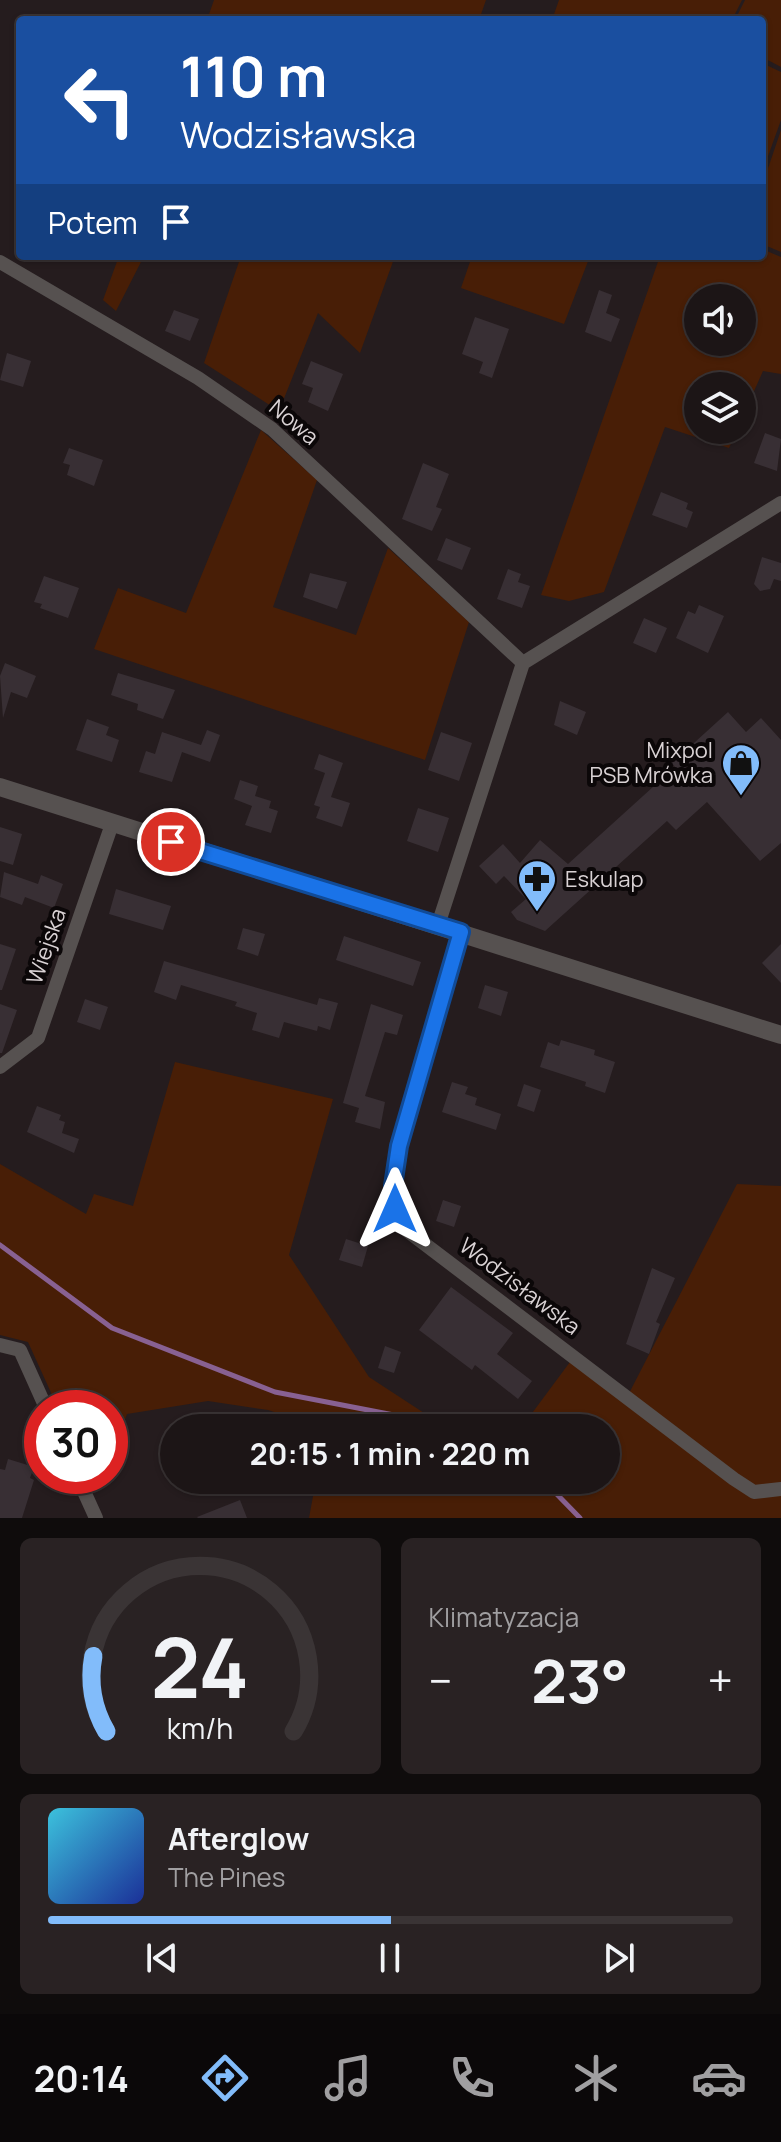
<!DOCTYPE html>
<html lang="pl">
<head>
<meta charset="utf-8">
<style>
  body { margin:0; font-family:Manrope,sans-serif; background:#292223; color:#f1f3f6; height:100vh; display:flex; flex-direction:column; font-size:30px; white-space:nowrap }
  * { box-sizing:border-box; margin:0 }
  p { font-size:26px; color:#a09fa1 }
  .icon { flex:none; width:44px; height:44px; fill:none; stroke:currentColor; stroke-width:2; stroke-linecap:round; stroke-linejoin:round }
  .map { position:relative; height:1518px; overflow:hidden }
  .sheet { display:flex; flex-direction:column; gap:20px; padding:20px; background:#0f0c0c; flex:1 }
  .sheet>* { flex:none }
  .top-card { position:absolute; left:16px; top:16px; width:750px; height:244px; border-radius:8px; box-shadow:0 2px 6px #0004,0 0 0 2px #3a3435; background:#1a4fa0; color:#fff; overflow:hidden }
  .buttons { position:absolute; left:684px; top:284px; display:grid; gap:16px }
  .buttons a { display:grid; place-items:center; width:72px; height:72px; border-radius:50%; background:#1c1516; box-shadow:0 2px 6px #0004,0 0 0 2px #3a3435; font-size:40px }
  .speed { position:absolute; left:24px; top:1390px; display:flex; gap:16px; font-size:40px; font-weight:700; text-align:center }
  .speed>* { display:grid; place-content:center; width:104px; height:104px; border-radius:50%; background:#1c1516; box-shadow:0 2px 6px #0004,0 0 0 2px #3a3435; line-height:1 }
  .speed .limit { border:12px solid #d22; background:#fff; color:#111 }
  .pin { position:absolute; display:grid; place-items:center; width:68px; height:68px; color:#fff; margin:-34px; border:4px solid #fff; border-radius:50%; box-shadow:0 2px 8px #0007 }
  .me { position:absolute; width:88px; margin:-44px; rotate:0deg; stroke-linejoin:round; filter:drop-shadow(0 0 6px #0008) }
  .turn { display:flex; align-items:center; gap:28px; height:168px; padding:0 32px; font-size:36px }
  .turn .icon { width:104px; height:104px; stroke-width:2.5 }
  .turn b { display:block; font-size:56px; line-height:68px }
  .then { display:flex; align-items:center; height:76px; padding:0 32px; background:#0003; gap:16px; font-size:30px }
  .big { font-size:60px; font-weight:700; line-height:1.1 }
  .sheet .tile { flex:1; display:flex; flex-direction:column; justify-content:center; gap:12px; min-width:0; padding:0 28px; border-radius:12px; background:#292223 }
  .sheet .dial { align-items:center; gap:0 }
  .dial svg { height:208px; overflow:visible; fill:none; stroke:#3a3435; stroke-width:7; stroke-linecap:round; text-anchor:middle }
  .dial text { fill:#f1f3f6; stroke:none }
  .song { display:flex; align-items:center; gap:24px }
  .cover { width:96px; height:96px; border-radius:12px; background:linear-gradient(135deg,hsl(190 70% 55%),hsl(230 70% 35%)) }
  .played { height:8px; border-radius:4px; background:linear-gradient(90deg,#82bcfa 50%,#3a3435 50%) }
  .keys { display:flex; justify-content:space-around; direction:ltr }
  .heat { display:flex; justify-content:space-between; align-items:center; font-size:44px; direction:ltr }
  .sheet .tiles { flex:1; display:grid; gap:20px; grid-template-columns:1fr 1fr }
  .tile:last-child { grid-column:span 2 }
  .trip { position:absolute; left:160px; top:1414px; width:460px; height:80px; border-radius:40px; background:#1c1516; box-shadow:0 2px 6px #0004,0 0 0 2px #3a3435; font-weight:700; line-height:80px; text-align:center }
  .menu { display:flex; height:128px; justify-content:space-around; align-items:center; background:#0b0809; color:#a09fa1 }
  .menu .icon { width:56px; height:56px }
  .menu .current { color:#82bcfa }
  .menu b { font-size:36px; color:#f1f3f6 }
  .map>svg:first-child { display:block }
</style>
</head>
<body>
<div class="map">
<svg width="781" height="1518" viewBox="0 0 781 1518">
  <rect width="100%" height="100%" fill="#251c1e"/>
  <path fill="#481e06" fill-rule="evenodd" d="M214,0H486L479,20H207Z
    M559,0H742L732,20H552Z
    M745,0H781V67L762,57V20H735Z
    M762,63L781,72V120L762,173Z
    M781,130V252L762,244V186Z
    M762,249L781,257V374L763,371L742,418V386H698V430H737L729,448L665,427L604,592L569,601L541,595L660,256H762ZM698,298H742V342H698Z
    M119,256H144L116,311L103,300Z
    M241,256H395L360,353L318,313L279,411L204,363Z
    M472,256H590L564,324L461,288Z
    M261,430L317,480L273,607L356,635L388,548L469,622L425,760L94,649L118,588L186,613Z
    M175,1062L333,1099L289,1255L369,1377L447,1428H325L268,1410L208,1401L127,1414L110,1460V1408H58L28,1342L0,1335V1164L86,1214L94,1194L133,1206Z
    M737,1184L781,1186V1518H309L316,1480H606V1428H521L570,1362L624,1403Z"/>
  <g fill="none" stroke-linecap="round" stroke-linejoin="round">
    <path stroke="#886192" stroke-width="5" d="M0,1245L112,1328L275,1392L461,1428
      M543,1480L580,1518"/>
  </g>
  <path fill="#382f34" d="M599,290L612,295L606,313L620,319L611,342L585,332Z
    M174,310L199,319L190,341L165,331Z
    M475,317L509,329L492,378L479,373L483,362L462,354Z
    M7,353L31,361L23,387L0,380Z
    M311,361L343,374L328,411L308,402L313,388L302,384Z
    M765,433L781,439L777,471L754,463Z
    M69,448L103,460L94,486L67,475L70,465L63,463Z
    M423,463L449,474L436,507L442,509L432,531L402,519Z
    M661,492L688,503L686,509L693,512L687,528L652,515Z
    M446,538L471,548L462,570L437,560Z
    M762,557L781,563V581L774,579L770,589L760,591L754,584Z
    M508,569L521,574L518,582L530,586L522,608L497,599Z
    M310,573L347,582L337,609L303,597Z
    M44,576L79,588L68,618L40,608L42,604L34,602Z
    M699,605L724,616L708,653L676,638L688,611L695,614Z
    M644,618L667,628L656,653L633,643Z
    M5,663L36,676L27,698L11,692L3,718L0,676Z
    M118,673L175,690L163,719L137,710L138,704L111,695Z
    M560,701L586,712L577,735L554,725Z
    M728,712L746,732L761,718L781,740V843L760,861L707,802L676,830L667,821L545,931L517,920L511,912L526,899L504,876L496,884L479,866L503,844L520,863L540,840L568,864L675,767L672,763Z
    M87,719L109,727L106,735L119,740L112,762L76,750Z
    M207,730L220,735L210,762L182,752L172,782L139,772L146,751L155,754L162,732L201,745Z
    M441,732L472,743L459,781L428,770Z
    M319,754L343,763L331,797L350,803L342,827L316,818L320,807L314,805L325,773L314,769Z
    M240,780L258,786L255,796L271,801L269,808L278,811L271,833L245,825L252,806L234,799Z
    M418,808L449,818L438,852L407,841Z
    M0,827L22,834L13,865L0,861Z
    M4,872L38,884L41,875L63,884L54,908L25,897L22,905L0,897Z
    M116,889L171,906L163,930L109,914Z
    M243,928L265,934L258,956L237,949Z
    M344,936L421,962L413,986L336,960Z
    M0,944L16,949L2,990H0Z
    M781,944V983L762,963Z
    M164,961L317,1005L319,998L338,1003L330,1030L318,1026L317,1031L284,1022L279,1038L252,1030L257,1013L235,1006L237,1002L181,985L176,1000L154,992Z
    M485,985L508,992L501,1016L478,1008Z
    M85,999L108,1007L100,1030L77,1022Z
    M0,1004L17,1010L2,1053H0Z
    M371,1004L403,1015L397,1035L385,1032L365,1096L385,1102L380,1129L355,1122L359,1108L343,1103Z
    M561,1040L595,1050L594,1055L615,1062L605,1093L585,1086L586,1082L540,1067L548,1042L559,1046Z
    M452,1082L468,1087L465,1094L477,1098L475,1105L501,1114L496,1130L442,1112Z
    M524,1084L541,1090L534,1112L517,1106Z
    M37,1106L61,1115L59,1120L65,1122L62,1133L79,1139L74,1153L27,1132Z
    M443,1200L461,1206L454,1227L436,1221Z
    M346,1239L368,1246L362,1267L339,1260Z
    M652,1268L675,1278L656,1322L660,1324L649,1354L626,1344Z
    M451,1287L513,1333L497,1354L532,1381L518,1399L475,1365L472,1370L419,1330Z
    M385,1346L401,1352L394,1373L378,1368Z
    M8,1459L34,1467L30,1478L34,1480L22,1518H0V1469L5,1470Z
    M240,1500L247,1518H198L197,1517Z"/>
  <g fill="none" stroke-linecap="round" stroke-linejoin="round">
    <path stroke="#565150" stroke-width="14" d="M0,262L198,378L272,429L523,663L438,925
      M523,663L781,503
      M461,932L399,1146L393,1186L395,1209L405,1229L734,1479L754,1492L781,1489
      M0,1067L38,1038L112,824
      M0,1345L20,1350L46,1408
      M77,1476L96,1518"/>
    <path stroke="#565150" stroke-width="18" d="M0,787L781,1035"/>
  </g>
  <g fill="none" stroke-linecap="round" stroke-linejoin="round">
    <defs>
      <path id="route" d="M171,842L461,932L399,1146L393,1186L395,1209"/>
    </defs>
    <use href="#route" stroke="#114b97" stroke-width="20"/>
    <use href="#route" stroke="#1a73e8" stroke-width="14"/>
  </g>
  <defs>
    <symbol id="shop-pin" viewBox="-11 -11 22 30"><path d="M0 17L-7.5 6A9.5 9.5 0 1 1 7.5 6Z" fill="#82bcfa" stroke="#0b0708"/><path d="M-5-2.5h2.3a2.7 3.5 0 0 1 5.4 0H5L5.5 6h-11ZM-1.5-2.5h3a1.5 2.3 0 0 0-3 0Z" fill="#111"/></symbol>
    <symbol id="pharmacy-pin" viewBox="-11 -11 22 30"><path d="M0 17L-7.5 6A9.5 9.5 0 1 1 7.5 6Z" fill="#82bcfa" stroke="#0b0708"/><path d="M-2-6h4v4h4v4h-4v4h-4v-4h-4v-4h4Z" fill="#111"/></symbol>
  </defs>
  <g fill-rule="evenodd">
    <use href="#shop-pin" x="719" y="741" width="44" height="60"/>
    <use href="#pharmacy-pin" x="515" y="857" width="44" height="60"/>
  </g>
  <g text-anchor="middle" stroke-width="8" stroke-linejoin="round" paint-order="stroke">
    <g font-size="22" fill="#d9d2d4" stroke="#0b0708">
      <text transform="translate(294 422) rotate(40)" y="8">Nowa</text>
      <text transform="translate(46 946) rotate(-71)" y="8">Wiejska</text>
      <text transform="translate(520 1286) rotate(37)" y="8">Wodzisławska</text>
    </g>
    <g font-size="22" fill="#d9d2d4" stroke="#0b0708" text-anchor="end">
      <text x="713" y="758">Mixpol<tspan x="713" dy="25">PSB Mrówka</tspan></text>
      <text x="565" y="887" text-anchor="start">Eskulap</text>
    </g>
  </g>
</svg>
<div class="buttons">
<a><svg class="icon" aria-label="sound" viewBox="0 0 24 24"><path d="M4 9h4l5-4v14l-5-4H4zM17 9q2 3 0 6"/></svg></a>
<a><svg class="icon" aria-label="layers" viewBox="0 0 24 24"><path d="M12 4l9 5-9 5-9-5zM3 14l9 5 9-5"/></svg></a>
</div>
<div class="speed"><div class="limit">30</div></div>
<div class="pin" style="left:171px;top:842px;background:#d93025"><svg class="icon" aria-label="arrive" viewBox="0 0 24 24"><path d="M6 21V4h12l-3 4 3 4H6"/></svg></div>
<svg class="me" style="left:395px;top:1209px" viewBox="-20 -20 40 40"><path d="M0-17L14 15 0 8-14 15z" fill="#1a73e8" stroke="#fff" stroke-width="4"/></svg>
<div class="trip">20:15 · 1 min · 220 m</div>
<div class="top-card">
<div class="turn"><svg class="icon" aria-label="left" viewBox="0 0 24 24"><path d="M17 20v-9H6M10 6l-5 5 5 5"/></svg><div><b>110 m</b>Wodzisławska</div></div>
<div class="then">Potem<svg class="icon" aria-label="arrive" viewBox="0 0 24 24"><path d="M6 21V4h12l-3 4 3 4H6"/></svg></div>
</div>
</div>
<section class="sheet">
<div class="tiles">
<div class="tile dial"><svg viewBox="0 0 100 80">
<path d="M14 69A42 42 0 1 1 86 69"/>
<path d="M14 69A42 42 0 0 1 9 40" stroke="#82bcfa"/>
<text x="50" y="56" font-size="32" font-weight="700">24</text>
<text x="50" y="72" font-size="11">km/h</text>
</svg></div>
<div class="tile"><p>Klimatyzacja</p>
<div class="heat"><a>−</a><b class="big">23°</b><a>+</a></div>
</div>
<div class="tile">
<div class="song"><i class="cover"></i><div><b>Afterglow</b><p>The Pines</p></div></div>
<div class="played"></div>
<div class="keys"><svg class="icon" aria-label="previous" viewBox="0 0 24 24"><path d="M18 5L8 12l10 7zM5 5v14"/></svg><svg class="icon" aria-label="pause" viewBox="0 0 24 24"><path d="M8 5v14M16 5v14"/></svg><svg class="icon" aria-label="next" viewBox="0 0 24 24"><path d="M6 5l10 7-10 7zM19 5v14"/></svg></div>
</div>
</div>
</section>
<nav class="menu">
<b>20:14</b>
<svg class="icon current" aria-label="directions" viewBox="0 0 24 24"><path d="M12 3l9 9-9 9-9-9zM9 14v-3h6M13 9l2 2-2 2"/></svg>
<svg class="icon" aria-label="music" viewBox="0 0 24 24"><path d="M9 18V5l10-2v13"/><circle cx="6" cy="18" r="3"/><circle cx="16" cy="16" r="3"/></svg>
<svg class="icon" aria-label="phone" viewBox="0 0 24 24"><path d="M5 4h4l2 5-3 2q2 4 5 5l2-3 5 2v4C11 20 4 13 5 4z"/></svg>
<svg class="icon" aria-label="climate" viewBox="0 0 24 24"><path d="M12 3v18M4 7l16 10M4 17L20 7"/></svg>
<svg class="icon" aria-label="car" viewBox="0 0 24 24"><path d="M5 17H2v-5l4-1 3-4h7l3 4 3 1v5h-3M9 17h6M6 11h13"/><circle cx="7" cy="17" r="2"/><circle cx="17" cy="17" r="2"/></svg>
</nav>
</body>
</html>
